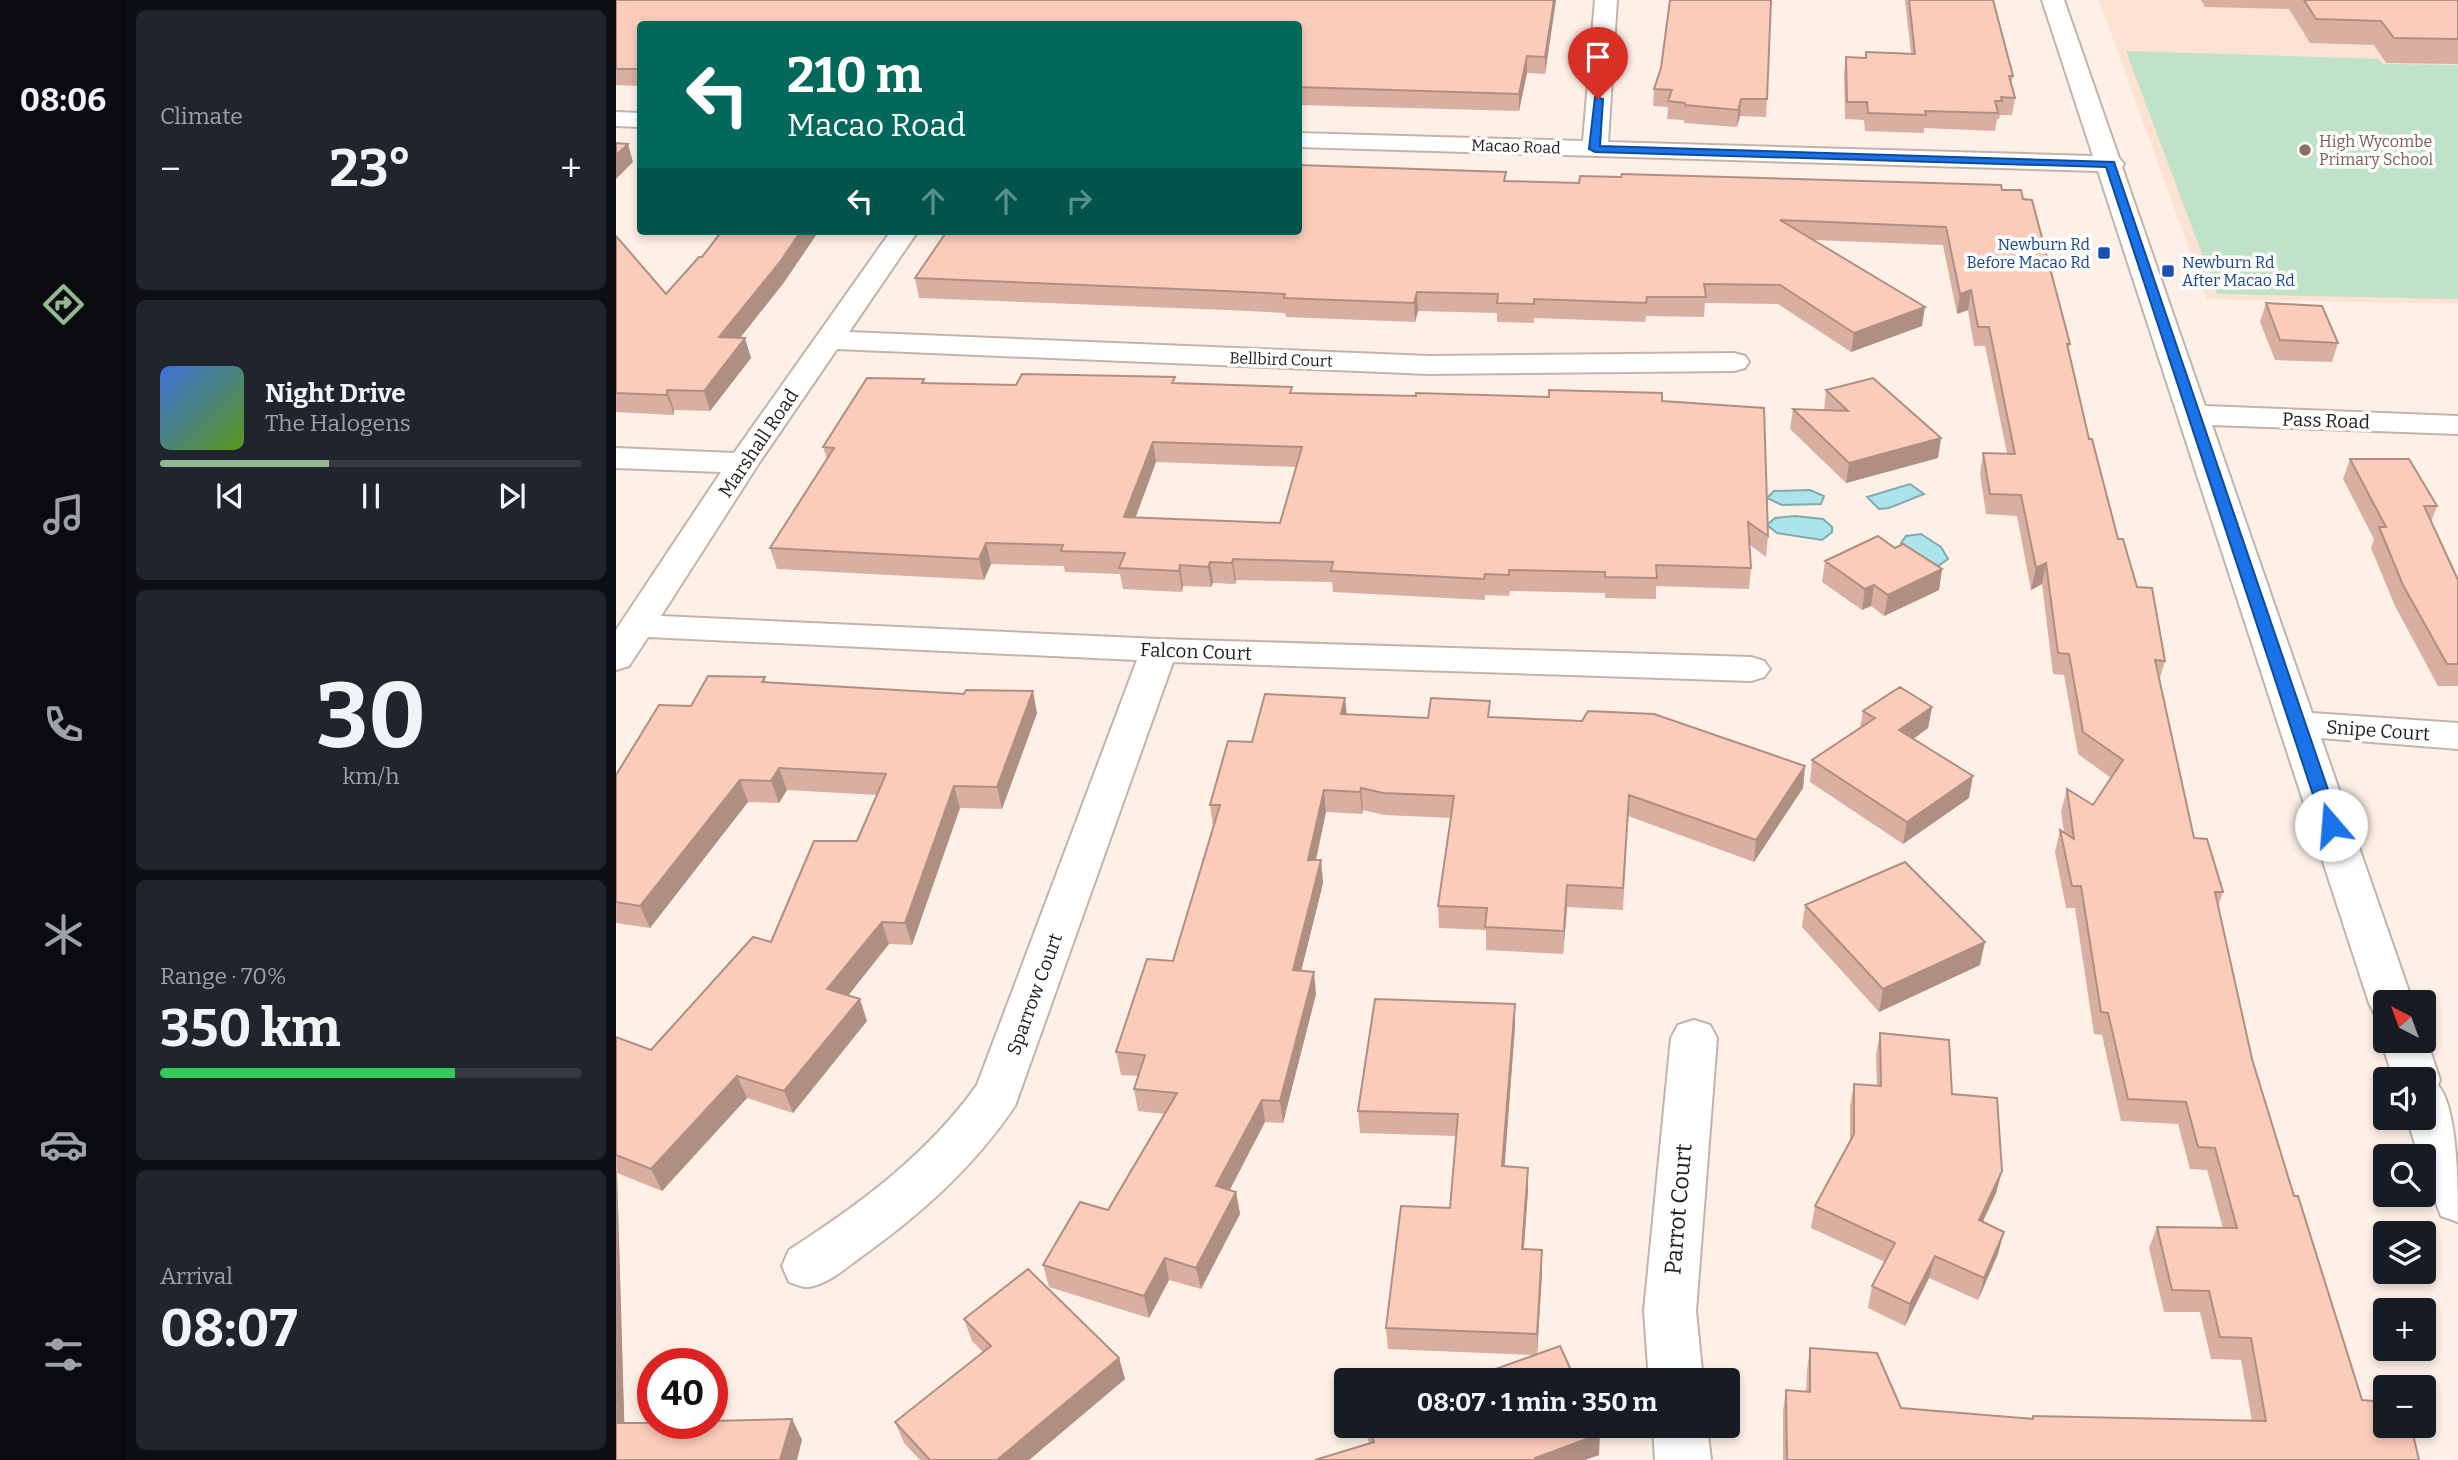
<!DOCTYPE html>
<html lang="en">
<head>
<meta charset="utf-8">
<style>
  body { margin:0; font-family:Bitter,serif; background:#20242c; color:#f1f3f6; height:100vh; display:flex; flex-direction:column; font-size:26px; white-space:nowrap }
  * { box-sizing:border-box; margin:0 }
  p { font-size:23px; color:#9ea1a6 }
  .icon { flex:none; width:38px; height:38px; fill:none; stroke:currentColor; stroke-width:2; stroke-linecap:round; stroke-linejoin:round }
  .map { position:relative; flex:1; overflow:hidden }
  .panel { display:flex; flex-direction:column; gap:10px; padding:10px; background:#0d0f14; width:490px }
  .panel>* { flex:none }
  .banner { position:absolute; left:21px; top:21px; width:665px; height:214px; border-radius:7px; box-shadow:0 4px 10px #0003; background:#00695c; color:#fff; overflow:hidden }
  .needle { width:46px; rotate:319deg }
  .tools { position:absolute; left:1757px; top:990px; display:grid; gap:14px }
  .tools a { display:grid; place-items:center; width:63px; height:63px; border-radius:7px; background:#171b24; box-shadow:0 4px 10px #0003; font-size:35px }
  .speed { position:absolute; left:21px; top:1348px; display:flex; gap:14px; font-size:35px; font-weight:700; text-align:center }
  .speed>* { display:grid; place-content:center; width:91px; height:91px; border-radius:50%; background:#171b24; box-shadow:0 4px 10px #0003; line-height:1 }
  .speed .limit { border:10px solid #d22; background:#fff; color:#111 }
  .pin { position:absolute; display:grid; place-items:center; width:60px; height:60px; color:#fff; margin:-72px -30px; border-radius:50% 50% 50% 0; rotate:-45deg; box-shadow:0 0 7px #0007 }
  .pin .icon { rotate:45deg }
  .me { position:absolute; width:77px; margin:-38px; rotate:342deg; stroke-linejoin:round; filter:drop-shadow(0 0 5px #0008) }
  .turn { display:flex; align-items:center; gap:24px; height:147px; padding:0 35px; font-size:32px }
  .turn .icon { width:91px; height:91px; stroke-width:2.5 }
  .turn b { display:block; font-size:49px; line-height:60px }
  .lanes { display:flex; align-items:center; height:66px; padding:0 35px; background:#0003; justify-content:center; gap:35px; direction:ltr }
  .lanes .off { opacity:.35 }
  .big { font-size:52px; font-weight:700; line-height:1.1 }
  .panel .card { flex:1; display:flex; flex-direction:column; justify-content:center; gap:10px; min-width:0; padding:0 24px; border-radius:10px; background:#20242c }
  .panel .dial { align-items:center; gap:0 }
  .dial b { font-size:91px; line-height:1 }
  .song { display:flex; align-items:center; gap:21px }
  .cover { width:84px; height:84px; border-radius:10px; background:linear-gradient(135deg,hsl(220 70% 55%),hsl(90 70% 35%)) }
  .played { height:7px; border-radius:4px; background:linear-gradient(90deg,#92b994 40%,#363941 40%) }
  .keys { display:flex; justify-content:space-around; direction:ltr }
  .heat { display:flex; justify-content:space-between; align-items:center; font-size:38px; direction:ltr }
  .charge { height:10px; border-radius:5px; background:linear-gradient(90deg,#34c759 70%,#363941 0) }
  .trip { position:absolute; left:718px; top:1368px; width:406px; height:70px; border-radius:7px; background:#171b24; box-shadow:0 4px 10px #0003; font-weight:700; line-height:70px; text-align:center }
  main { display:flex; flex:1; min-height:0 }
  .tabs { display:flex; flex-direction:column; width:126px; justify-content:space-around; align-items:center; background:#090b0e; color:#9ea1a6 }
  .tabs .icon { width:49px; height:49px }
  .tabs .active { color:#92b994 }
  .tabs b { font-size:32px; color:#f1f3f6 }
  .map>svg:first-child { display:block }
</style>
</head>
<body>
<main>
<nav class="tabs">
<b>08:06</b>
<svg class="icon active" aria-label="directions" viewBox="0 0 24 24"><path d="M12 3l9 9-9 9-9-9zM9 14v-3h6M13 9l2 2-2 2"/></svg>
<svg class="icon" aria-label="music" viewBox="0 0 24 24"><path d="M9 18V5l10-2v13"/><circle cx="6" cy="18" r="3"/><circle cx="16" cy="16" r="3"/></svg>
<svg class="icon" aria-label="phone" viewBox="0 0 24 24"><path d="M5 4h4l2 5-3 2q2 4 5 5l2-3 5 2v4C11 20 4 13 5 4z"/></svg>
<svg class="icon" aria-label="climate" viewBox="0 0 24 24"><path d="M12 3v18M4 7l16 10M4 17L20 7"/></svg>
<svg class="icon" aria-label="car" viewBox="0 0 24 24"><path d="M5 17H2v-5l4-1 3-4h7l3 4 3 1v5h-3M9 17h6M6 11h13"/><circle cx="7" cy="17" r="2"/><circle cx="17" cy="17" r="2"/></svg>
<svg class="icon" aria-label="filters" viewBox="0 0 24 24"><path d="M4 7h16M4 17h16"/><circle cx="9" cy="7" r="2"/><circle cx="15" cy="17" r="2"/></svg>
</nav>
<section class="panel">
<div class="card"><p>Climate</p>
<div class="heat"><a>−</a><b class="big">23°</b><a>+</a></div>
</div>
<div class="card">
<div class="song"><i class="cover"></i><div><b>Night Drive</b><p>The Halogens</p></div></div>
<div class="played"></div>
<div class="keys"><svg class="icon" aria-label="previous" viewBox="0 0 24 24"><path d="M18 5L8 12l10 7zM5 5v14"/></svg><svg class="icon" aria-label="pause" viewBox="0 0 24 24"><path d="M8 5v14M16 5v14"/></svg><svg class="icon" aria-label="next" viewBox="0 0 24 24"><path d="M6 5l10 7-10 7zM19 5v14"/></svg></div>
</div>
<div class="card dial"><b>30</b><p>km/h</p></div>
<div class="card"><p>Range · 70%</p><b class="big">350 km</b><div class="charge"></div></div>
<div class="card"><p>Arrival</p><b class="big">08:07</b></div>
</section>
<div class="map">
<svg width="1842" height="1460" viewBox="0 0 1842 1460">
  <rect width="100%" height="100%" fill="#fef0e7"/>
  <path fill="#fbe2d2" d="M1483,0H1842V304L1591,299Z"/>
  <path fill="#bfe2c9" d="M1510,51L1763,59L1767,64L1842,65V299L1601,294Z"/>
  <path fill="#abe5eb" stroke="#82a9ac" stroke-width="2" d="M1294,484L1308,494L1273,508L1263,509L1251,497Z
    M1194,490L1208,496L1205,504L1166,505L1151,498L1158,491Z
    M1179,516L1207,519L1216,527V532L1206,540L1161,533L1151,525L1159,518Z
    M1305,534L1325,547L1332,559L1322,566L1285,543L1290,536Z"/>
  <g fill="none" stroke-linecap="round" stroke-linejoin="round">
    <defs>
      <path id="minor" d="M979,0H1001L992,142L1477,156L1426,0H1448L1503,158L1508,164L1506,167L1589,406L1842,416V434L1596,425L1696,713L1842,723V749L1705,738L1797,1003H1769V1018L1759,1015L1753,1003L1482,171L682,147V133L967,141Z
        M0,112L24,113V127L0,126Z
        M275,231H302L233,332L813,356L1118,353L1129,356L1133,362L1129,368L1118,371L813,374L221,349L143,463L45,616L543,639L1135,657L1148,661L1154,669L1148,677L1135,681L557,662L399,1106C357,1168 305,1214 245,1257C230,1268 212,1284 193,1287C187,1288 179,1284 173,1282L166,1266L173,1250C244,1204 311,1155 361,1085L521,660L32,637L13,666L0,670V630L105,472L0,468V448L118,453Z
        M1078,1020L1094,1025L1101,1038L1080,1311L1087,1381H1033L1028,1311L1055,1038L1062,1025Z
        M1769,1033V1041H1808V1035L1811,1041L1824,1080L1822,1085C1842,1108 1842,1187 1842,1222L1825,1216L1808,1171V1157H1803L1791,1118H1808V1080H1778L1765,1041Z
        M1037,1426H1091L1095,1460H1039Z"/>
    </defs>
    <use href="#minor" stroke="#c5b3a9" stroke-width="4"/>
    <use href="#minor" fill="#fff" fill-rule="evenodd"/>
  </g>
  <path fill="#d9afa1" fill-rule="evenodd" d="M0,0H940L929,74L911,73L903,111L682,105V24H24V86L0,85Z
    M1289,0H1377L1397,76L1395,84L1399,98L1396,115H1384L1383,119H1381L1379,131L1308,128V133L1249,131L1248,120L1229,119L1228,74L1230,57L1249,58L1250,52L1295,53Z
    M1585,0H1842V64L1770,63L1758,45L1694,43L1673,9L1589,7Z
    M1038,89L1151,99L1150,117L1124,116L1121,127L1068,123V120L1051,119L1052,107L1037,106Z
    M890,181L963,183L1386,190L1454,344L1452,351L1473,439L1502,539L1549,661L1543,681L1578,838L1607,892L1602,907L1636,1059L1678,1196L1746,1400L1803,1460H1167V1411L1170,1390L1190,1391L1191,1370L1194,1348L1285,1408L1416,1418L1417,1416L1636,1421L1625,1360L1595,1359L1584,1312H1548L1533,1248L1541,1227L1607,1228L1591,1170L1574,1169L1562,1124L1505,1121L1486,1035L1478,1034L1459,908H1450L1439,852L1444,830L1448,833L1445,811L1451,789L1477,805L1495,778L1462,754L1448,675L1437,674L1426,584L1415,590L1401,516L1370,514L1364,473L1367,453H1391L1369,346H1358L1352,310L1341,314L1327,245L1197,240L1306,326L1235,352L1162,304L1089,303L1088,317L1030,316L1029,322L918,318V323L881,322V313L802,311L799,322L670,317L669,313L611,310L303,298L299,278Z
    M0,236L50,294L86,257L169,281L124,338L135,358L94,411L58,410V415L0,412Z
    M1650,303L1722,343L1716,362L1659,360L1644,322Z
    M308,379L309,383L400,385L560,383L677,393L1046,401L1152,536L1150,557L1134,545L1135,568L1133,589L1040,586V599L989,598V593L894,591L893,596L869,595V600L717,592L716,582L620,580L619,584L597,583L595,587L567,586L566,592L507,589L504,574L449,572L448,566L375,564L368,580L161,569L154,548L211,459L207,447ZM540,462L680,467L664,523L519,518Z
    M1210,390L1325,438L1322,458L1230,483L1174,429L1177,409L1208,410Z
    M1734,459L1821,506L1815,522L1842,580V686H1822L1779,606L1755,548L1758,539L1727,479Z
    M1279,548L1326,569L1323,590L1268,616L1255,606L1246,610L1206,582L1209,561Z
    M149,677L150,682L421,713L386,809L344,808L296,945L273,944L232,995L251,1021L177,1113L131,1098L46,1191L1,1173L8,1423L176,1419L186,1440L0,1460V1037L35,1050L155,942L241,841L261,795L171,790L163,803L132,802L34,928L0,923V775Z
    M729,698L731,715L812,718L875,717L1189,766L1187,788L1138,862L1012,816L1007,910L951,907L947,954L870,950V930L823,928L822,906L835,818L768,815L747,810L746,814L710,812L700,860H705L707,883L685,971L700,994L667,1123L649,1122L614,1190L620,1192L624,1214L585,1289L553,1280L533,1318L433,1287L427,1265L492,1210L549,1114L522,1111L518,1089L522,1076L505,1075L500,1052L557,961L597,827L594,805L636,742Z
    M1316,707L1312,728L1298,739L1353,798L1287,844L1194,782L1196,760L1244,728L1247,711Z
    M1189,905L1364,965L1263,1012L1186,927Z
    M899,1004V1026L888,1167L912,1168V1190L908,1249L926,1272L921,1354L917,1355L772,1349L770,1328L834,1208L840,1136L744,1133L742,1111Z
    M1264,1033L1336,1094L1386,1171L1380,1193L1367,1222L1382,1254L1362,1300L1313,1278L1289,1326L1252,1308L1256,1286L1269,1262L1195,1228L1199,1206L1234,1141V1106L1238,1084L1261,1086L1260,1055Z
    M348,1319L503,1358L509,1379L413,1460H304L288,1443L279,1422L367,1352L356,1341Z
    M750,1426H981L983,1455L969,1460H699L753,1443L751,1437Z"/>
  <path fill="#b08f83" d="M938,0H940L929,74V57Z
    M911,56V73L903,111V94Z
    M1125,99L1124,116L1121,127L1122,110Z
    M12,144L17,162L0,179V155Z
    M185,231H203L169,281L109,357L103,337Z
    M1355,290L1352,310L1341,314L1344,294Z
    M801,292L802,311L799,322L798,303Z
    M1309,307L1306,326L1235,352L1238,333Z
    M129,338L135,358L94,411L88,391Z
    M51,390L58,410V415L51,395Z
    M1325,438L1322,458L1230,483L1233,463Z
    M537,442L540,462L512,538L508,517Z
    M370,543L375,564L368,580L363,559Z
    M617,559L620,580L619,584L616,563Z
    M594,562L597,583L595,587L592,567Z
    M1430,563L1426,584L1415,590L1420,568Z
    M564,565L567,586L566,592L563,571Z
    M1326,569L1323,590L1268,616L1272,595Z
    M1258,585L1255,606L1246,610L1249,589Z
    M417,691L421,713L386,809L381,787Z
    M729,698L731,719L725,714Z
    M1316,707L1312,728L1280,751L1283,730Z
    M1189,766L1187,788L1138,862L1140,840Z
    M163,768L171,790L163,803L155,781Z
    M1357,776L1353,798L1287,844L1291,822Z
    M124,780L132,802L34,928L24,906Z
    M338,786L344,808L296,945L289,923Z
    M745,788L747,810L746,814L744,792Z
    M708,790L710,812L695,882L692,860Z
    M705,860L707,883L680,992L677,970Z
    M951,885V907L947,954L948,931Z
    M266,922L273,944L220,1011L211,989Z
    M1369,942L1364,965L1263,1012L1267,989Z
    M698,972L700,994L667,1123L664,1101Z
    M244,999L251,1021L177,1113L168,1091Z
    M899,1004V1026L887,1188L886,1166Z
    M121,1076L131,1098L46,1191L35,1169Z
    M646,1100L649,1122L604,1208L600,1186Z
    M912,1168V1190L906,1271V1249Z
    M0,1171L1,1173L9,1444L0,1429Z
    M1386,1171L1380,1193L1357,1242L1363,1220Z
    M620,1192L624,1214L585,1289L580,1268Z
    M1388,1232L1382,1254L1362,1300L1368,1278Z
    M926,1250V1272L921,1356V1334Z
    M1319,1256L1313,1278L1289,1326L1294,1304Z
    M549,1258L553,1280L533,1318L528,1296Z
    M503,1358L509,1379L413,1460H381Z
    M176,1419L186,1440L181,1460H164Z
    M984,1434L983,1455L969,1460H919V1458Z"/>
  <path fill="#fcccbb" stroke="#b08f83" stroke-width="2" fill-rule="evenodd" d="M0,0H938L929,57L911,56L903,94L682,87V24H24V69H0Z
    M1054,0H1155L1151,99H1125L1122,110L1069,105V103L1052,101L1056,90L1038,89L1045,68Z
    M1293,0H1377L1397,76H1393L1399,98L1385,97L1386,101H1379L1382,113L1309,111L1310,115L1252,113L1251,102H1231L1230,57L1250,58V52L1299,54Z
    M1688,0H1842V39L1778,38L1765,21L1700,19Z
    M0,143L12,144L0,155Z
    M682,165L890,172L888,181L963,183L964,176L1005,177L1006,174L1385,185L1386,190H1405L1407,199L1416,200L1454,344H1451L1473,439H1476L1502,539H1507L1521,587L1536,588L1549,661L1539,660L1578,838L1591,839L1607,892H1599L1636,1059L1678,1196H1682L1746,1400L1769,1402V1426H1795L1803,1460H1171L1170,1390L1194,1392V1348L1261,1353L1285,1408L1417,1419V1416L1650,1421L1635,1338L1604,1337L1593,1291L1556,1290L1541,1227L1621,1228L1599,1148L1582,1147L1570,1102L1512,1099L1492,1013L1485,1012L1465,886H1456L1444,830L1458,839L1451,789L1477,805L1507,760L1467,732L1453,654L1442,653L1430,563L1420,568L1405,495L1374,494L1367,453L1399,454L1373,327H1362L1355,290L1344,294L1330,227L1164,220L1309,307L1238,333L1164,285L1088,284L1090,297H1031L1030,303L918,299V304L881,303L882,294L801,292L798,303L668,298L669,294L609,291L299,278L331,231H682Z
    M106,231H185L164,262L103,337L129,338L88,391L51,390V395L0,393V236L50,294L83,257H86Z
    M1650,303L1706,306L1722,343L1664,340Z
    M406,374L559,377L556,383L676,387L674,393L800,396V393L933,397V390L1046,393V401L1148,408L1152,536L1132,522L1135,568L1040,565L1041,578L989,577V572L893,570V575L869,574L868,579L715,571L717,562L617,559L616,563L594,562L592,567L564,565L563,571L503,568L509,553L445,551L447,545L370,543L363,559L154,548L218,448L207,447L251,378L308,379L306,383L400,385ZM537,442L686,447L664,523L508,517Z
    M1257,378L1325,438L1233,463L1177,409L1232,411L1210,390Z
    M1734,459H1793L1821,506H1808L1842,580V664H1831L1787,585L1763,527H1770Z
    M1262,536L1279,548L1287,544L1326,569L1272,595L1258,585L1249,589L1209,561Z
    M92,676L149,677L146,682L348,694L350,690L417,691L381,787L338,786L289,923L266,922L211,989L244,999L168,1091L121,1076L35,1169L0,1155V1037L35,1050L137,937L155,942L198,841H241L270,774L163,768L155,781L124,780L24,906L0,902V775L43,705L75,706Z
    M1284,687L1316,707L1283,730L1357,776L1291,822L1196,760L1259,718L1247,711Z
    M649,694L729,698L725,714L812,718L815,698L874,701L872,717L966,721L972,711L1038,714L1189,766L1140,840L1013,795L1007,888L951,885L948,931L869,927L871,908L822,906L838,796L767,793L745,788L744,792L708,790L692,860H705L677,970L698,972L664,1101L646,1100L600,1186L620,1192L580,1268L549,1258L528,1296L427,1265L464,1202L492,1210L561,1093L518,1089L529,1055L500,1052L531,959L557,961L604,805H594L612,741L636,742Z
    M1289,862L1369,942L1267,989L1189,905Z
    M759,999L899,1004L886,1166L912,1168L906,1249L926,1250L921,1334L770,1328L785,1206L834,1208L842,1114L742,1111Z
    M1264,1033L1333,1040L1336,1094L1381,1098L1386,1171L1363,1220L1388,1232L1368,1278L1319,1256L1294,1304L1256,1286L1279,1243L1199,1206L1238,1134V1084L1265,1086Z
    M412,1269L503,1358L381,1460H314L279,1422L375,1346L348,1319Z
    M944,1346L960,1381H846Z
    M176,1419L164,1460H0V1423H96V1421Z
    M752,1426H981L984,1434L919,1458L920,1460H699L758,1442Z"/>
  <path fill="#1a73e8" stroke="#114b97" stroke-width="2" d="M979,97L987,99L984,146L1498,162L1724,825L1721,829L1715,831L1707,825L1490,167L979,152L973,149Z"/>
  <circle fill="#8d6e63" stroke="#fff" stroke-width="2.5" cx="1689" cy="150" r="7"/>
  <g fill="#1a4fb4" stroke="#fff" stroke-width="2.5">
    <rect x="1481" y="246" width="14" height="14" rx="3.5"/>
    <rect x="1545" y="264" width="14" height="14" rx="3.5"/>
  </g>
  <g text-anchor="middle" stroke-width="7" stroke-linejoin="round" paint-order="stroke">
    <g font-size="16" fill="#785e54" stroke="#fff" text-anchor="start">
      <text x="1703" y="147">High Wycombe<tspan x="1703" dy="18">Primary School</tspan></text>
    </g>
    <g font-size="16" fill="#231d19" stroke="#fff">
      <text transform="translate(900 146) rotate(2)" y="6">Macao Road</text>
      <text transform="translate(665 359) rotate(2)" y="6">Bellbird Court</text>
    </g>
    <g font-size="16" fill="#164399" stroke="#fff" text-anchor="end">
      <text x="1474" y="250">Newburn Rd<tspan x="1474" dy="18">Before Macao Rd</tspan></text>
      <text x="1566" y="268" text-anchor="start">Newburn Rd<tspan x="1566" dy="18">After Macao Rd</tspan></text>
    </g>
    <g font-size="19" fill="#231d19" stroke="#fff">
      <text transform="translate(1710 420) rotate(2)" y="7">Pass Road</text>
      <text transform="translate(142 443) rotate(-56)" y="7">Marshall Road</text>
      <text transform="translate(580 651) rotate(2)" y="7">Falcon Court</text>
      <text transform="translate(1762 730) rotate(4)" y="7">Snipe Court</text>
      <text transform="translate(418 994) rotate(-70)" y="7">Sparrow Court</text>
    </g>
    <g font-size="23" fill="#231d19" stroke="#fff">
      <text transform="translate(1062 1209) rotate(-85)" y="8">Parrot Court</text>
    </g>
  </g>
</svg>
<div class="tools">
<a><svg class="needle" viewBox="-14 -14 28 28"><path d="M0-13l5 13h-10z" fill="#e53935"/><path d="M0 13l5-13h-10z" fill="#9ea1a6"/></svg></a>
<a><svg class="icon" aria-label="sound" viewBox="0 0 24 24"><path d="M4 9h4l5-4v14l-5-4H4zM17 9q2 3 0 6"/></svg></a>
<a><svg class="icon" aria-label="search" viewBox="0 0 24 24"><circle cx="10" cy="10" r="6"/><path d="M15 15l6 6"/></svg></a>
<a><svg class="icon" aria-label="layers" viewBox="0 0 24 24"><path d="M12 4l9 5-9 5-9-5zM3 14l9 5 9-5"/></svg></a>
<a>+</a>
<a>−</a>
</div>
<div class="speed"><div class="limit">40</div></div>
<div class="pin" style="left:982px;top:99px;background:#d93025"><svg class="icon" aria-label="arrive" viewBox="0 0 24 24"><path d="M6 21V4h12l-3 4 3 4H6"/></svg></div>
<svg class="me" style="left:1715px;top:825px" viewBox="-20 -20 40 40"><circle r="19" fill="#fff"/><path d="M0-13L10 11 0 6-10 11z" fill="#1a73e8"/></svg>
<div class="trip">08:07 · 1 min · 350 m</div>
<div class="banner">
<div class="turn"><svg class="icon" aria-label="left" viewBox="0 0 24 24"><path d="M17 20v-9H6M10 6l-5 5 5 5"/></svg><div><b>210 m</b>Macao Road</div></div>
<div class="lanes"><svg class="icon" aria-label="left" viewBox="0 0 24 24"><path d="M17 20v-9H6M10 6l-5 5 5 5"/></svg><svg class="icon off" aria-label="ahead" viewBox="0 0 24 24"><path d="M12 20V5M6 11l6-6 6 6"/></svg><svg class="icon off" aria-label="ahead" viewBox="0 0 24 24"><path d="M12 20V5M6 11l6-6 6 6"/></svg><svg class="icon off" aria-label="right" viewBox="0 0 24 24"><path d="M7 20v-9h11M14 6l5 5-5 5"/></svg></div>
</div>
</div>
</main>
</body>
</html>
